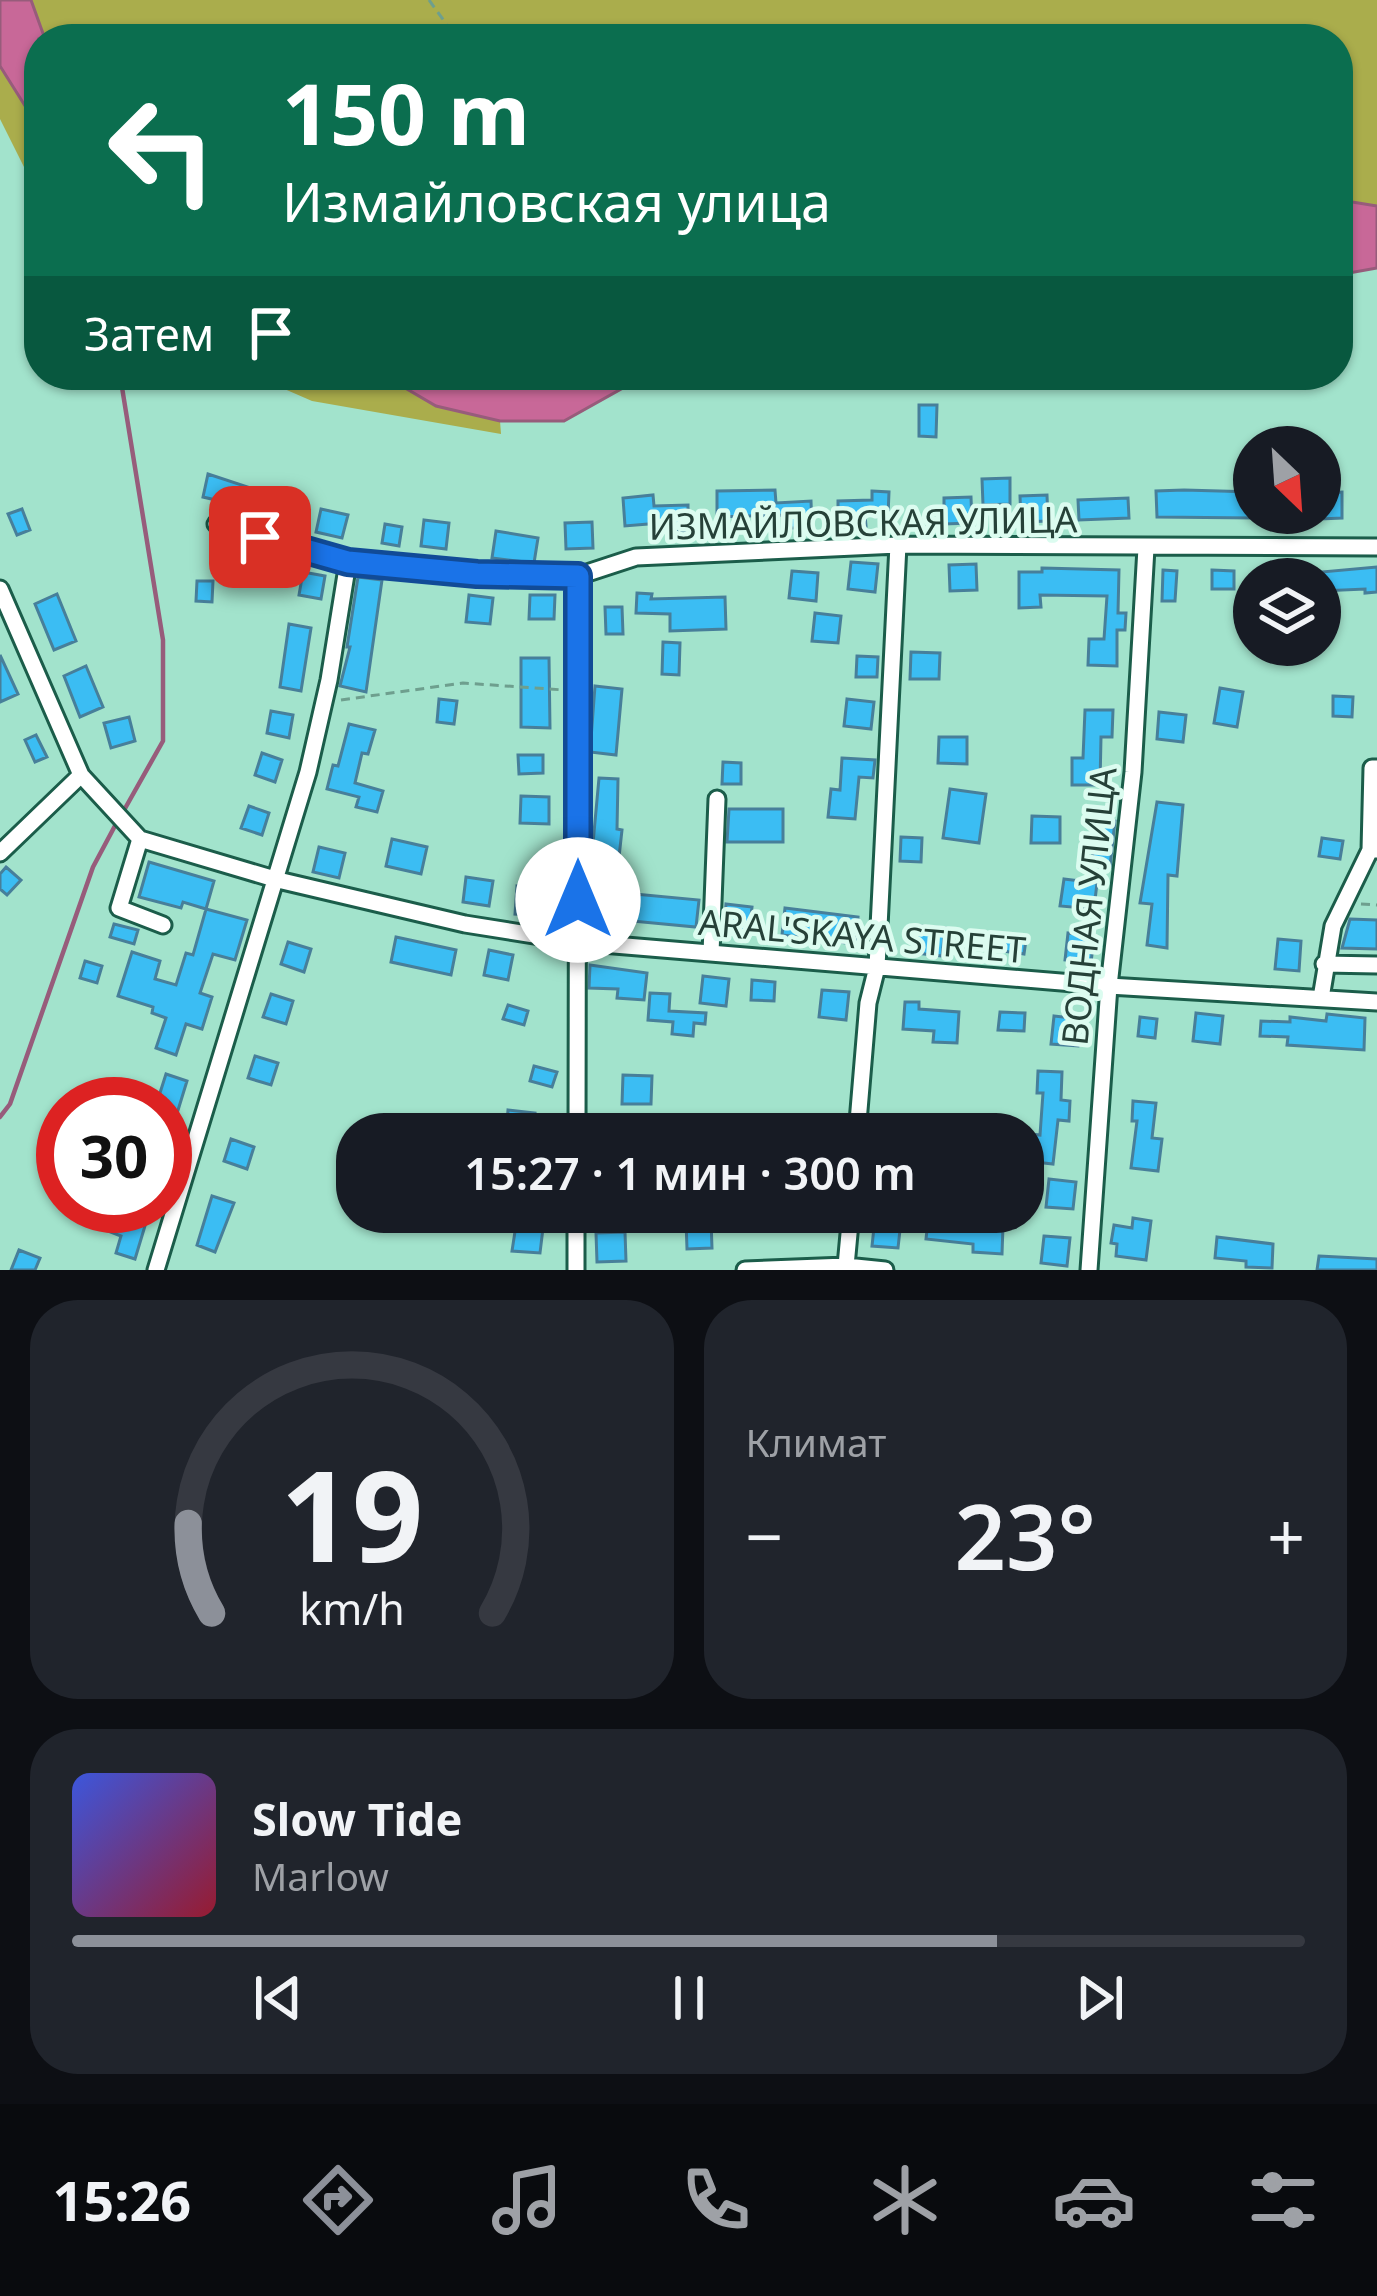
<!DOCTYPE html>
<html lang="ru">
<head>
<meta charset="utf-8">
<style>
  body { margin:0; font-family:"Noto Sans",sans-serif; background:#20242c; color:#f1f3f6; height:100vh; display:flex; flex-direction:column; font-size:45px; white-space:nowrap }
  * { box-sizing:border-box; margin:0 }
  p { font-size:39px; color:#9ea1a6 }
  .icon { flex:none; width:66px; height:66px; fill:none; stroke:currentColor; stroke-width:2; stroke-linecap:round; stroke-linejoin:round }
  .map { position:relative; height:1270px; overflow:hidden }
  .details { display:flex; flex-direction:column; gap:30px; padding:30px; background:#0d0f14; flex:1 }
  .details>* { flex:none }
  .guide { position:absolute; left:24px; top:24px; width:1329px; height:366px; border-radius:48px; box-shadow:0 3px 9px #0004; background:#0b6e4f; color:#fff; overflow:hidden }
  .needle { width:78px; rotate:155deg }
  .controls { position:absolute; left:1233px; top:426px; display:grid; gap:24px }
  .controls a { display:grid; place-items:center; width:108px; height:108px; border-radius:50%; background:#171b24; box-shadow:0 3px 9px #0004; font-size:60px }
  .speed { position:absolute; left:36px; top:1077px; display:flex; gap:24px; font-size:60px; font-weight:700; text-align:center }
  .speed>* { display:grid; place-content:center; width:156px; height:156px; border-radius:50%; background:#171b24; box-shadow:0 3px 9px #0004; line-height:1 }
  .speed .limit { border:18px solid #d22; background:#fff; color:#111 }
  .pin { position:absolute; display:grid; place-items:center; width:102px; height:102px; color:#fff; margin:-51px; border-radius:24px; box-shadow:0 6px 18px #0006 }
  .me { position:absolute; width:132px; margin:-66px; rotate:0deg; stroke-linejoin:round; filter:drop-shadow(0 0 9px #0008) }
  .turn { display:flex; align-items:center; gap:42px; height:252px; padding:0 60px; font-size:54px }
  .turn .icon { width:156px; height:156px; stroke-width:2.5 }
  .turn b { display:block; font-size:84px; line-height:102px }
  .then { display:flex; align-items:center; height:114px; padding:0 60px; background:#0003; gap:24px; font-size:45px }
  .big { font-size:90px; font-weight:600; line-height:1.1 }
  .details .tile { flex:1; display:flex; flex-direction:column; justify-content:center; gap:18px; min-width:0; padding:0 42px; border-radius:48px; background:#20242c }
  .details .dial { align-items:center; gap:0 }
  .dial svg { height:312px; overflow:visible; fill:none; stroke:#363941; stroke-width:7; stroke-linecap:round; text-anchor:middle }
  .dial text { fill:#f1f3f6; stroke:none }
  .song { display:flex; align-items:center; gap:36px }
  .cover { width:144px; height:144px; border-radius:18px; background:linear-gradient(135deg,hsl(230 70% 55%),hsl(350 70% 35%)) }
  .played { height:12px; border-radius:6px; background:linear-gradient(90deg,#8c9099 75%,#363941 75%) }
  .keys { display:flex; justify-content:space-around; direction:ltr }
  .heat { display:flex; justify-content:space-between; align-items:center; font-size:66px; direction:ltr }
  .details .tiles { flex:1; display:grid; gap:30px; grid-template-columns:1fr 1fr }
  .tile:last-child { grid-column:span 2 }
  .trip { position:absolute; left:336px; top:1113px; width:708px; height:120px; border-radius:48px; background:#171b24; box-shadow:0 3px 9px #0004; font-weight:600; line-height:120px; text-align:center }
  .tab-bar { display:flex; height:192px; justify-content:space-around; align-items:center; background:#090b0e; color:#9ea1a6 }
  .tab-bar .icon { width:84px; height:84px }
  .tab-bar .on { color:#8c9099 }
  .tab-bar b { font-size:54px; color:#f1f3f6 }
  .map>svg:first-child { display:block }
</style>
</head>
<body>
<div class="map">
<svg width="1377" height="1270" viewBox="0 0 1377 1270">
  <rect width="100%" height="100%" fill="#a2e3cc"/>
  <path fill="#aaad4c" d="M31,0H1377V206L1347,201L1338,205V39H45Z
    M0,66L39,128V197L0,119Z
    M252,375H383L436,406L500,421L501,434L312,401Z"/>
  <path fill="#c86898" stroke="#975c7b" stroke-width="3" d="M0,0H31L45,39H39V128L0,66Z
    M1346,201L1377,206V268L1338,275V205Z
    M383,375H662L632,383L564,421H500L436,406Z"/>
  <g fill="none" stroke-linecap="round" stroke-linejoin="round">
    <path stroke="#975c7b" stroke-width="4.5" d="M120,375L163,640V741L123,812
      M0,1117L10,1104L93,867L117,822"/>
  </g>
  <path fill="#3bbdf3" stroke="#477f9a" stroke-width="3" d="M919,405H937L936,437L919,436Z
    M208,474L263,492L257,515L232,509L233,504L203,497Z
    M1010,478V504L983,505L982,479Z
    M775,490L776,503L811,501L812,528H785V515L717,517V491Z
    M1184,490L1254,492V518L1157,517L1156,491Z
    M872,491L889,492L888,516L865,515L866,526L838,527V501L872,500Z
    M1342,492V518L1320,519V493Z
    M653,495L654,506L688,505V531H661V523L625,526L623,498Z
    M1047,495L1048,521L1021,522L1020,496Z
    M971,497L972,523L944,524V498Z
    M1128,498L1129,518L1079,520L1078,500Z
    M22,509L30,530L17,535L8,514Z
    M321,509L348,515L342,538L316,532Z
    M424,520L449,523L446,549L421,546Z
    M592,522L593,548L566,549L565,523Z
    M385,524L402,527L399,546L382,543Z
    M496,531L538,538L534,563L492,558Z
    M851,562L878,564L875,592L848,589Z
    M976,564L977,590L950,591L949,565Z
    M1377,567V592L1365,593V589L1321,591V572Z
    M1042,568L1119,570L1118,613H1126L1125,630H1117V666L1088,665L1089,639H1104L1107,596L1040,595L1041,607L1019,608V572H1042Z
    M1163,570L1177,571L1175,601H1162Z
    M1212,570L1234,571V589H1212Z
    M792,571L818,573L816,601L789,598Z
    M303,572L325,576L321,599L299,595Z
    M358,577L382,580L366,692L340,686L350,647H347Z
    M197,581H213L212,602L196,601Z
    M637,593L652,594L651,599L725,597L726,629L670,631V614L636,613Z
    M57,594L76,641L54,650L35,604Z
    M469,595L493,598L490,624L466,622Z
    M530,595H555L554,619H529Z
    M605,607H622L623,634H606Z
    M815,613L841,616L838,643L812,641Z
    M289,624L311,628L301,691L280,687Z
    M663,642L680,643L679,675L662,674Z
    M911,652L940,653L939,679H910Z
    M0,655L18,694L0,702Z
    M857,656L878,657L877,677H856Z
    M521,658H549L550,728L521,727Z
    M86,666L103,707L80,717L64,676Z
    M595,686L622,689L616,755L590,752Z
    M1220,688L1243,692L1237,727L1214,723Z
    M1333,696L1353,697L1352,717L1333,716Z
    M439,699L457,701L454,724L437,722Z
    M847,699L874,702L871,729L844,726Z
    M1085,710H1113L1112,737H1101L1100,785H1072V758H1083Z
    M271,711L293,715L289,738L267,733Z
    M1159,712L1186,715L1183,742L1157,739Z
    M129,717L135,741L111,748L104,723Z
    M349,724L375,730L368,754L362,753L355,783L383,791L377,812L356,807L359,797L327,789L333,765L338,766Z
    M36,735L47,757L35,762L25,740Z
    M939,737H967V764L938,763Z
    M262,753L282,760L275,782L255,775Z
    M518,755H543V773L519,774Z
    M842,758L875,760L873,778L859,777L855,819L828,817L831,789L840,790Z
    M723,762L741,763V784H722Z
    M599,778L618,779L617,829L622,830L619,857L592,854Z
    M950,789L986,794L979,843L943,838Z
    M521,796L549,797V824L520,823Z
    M1157,802L1183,805L1177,876L1168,875L1167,948L1147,945L1152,904L1140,903Z
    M249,806L269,813L262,835L241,828Z
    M729,809H783V842H727Z
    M1032,816L1060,817V843H1031Z
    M1095,819L1115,821L1110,867L1092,865Z
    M901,837L922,838L921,862L900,861Z
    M1322,838L1343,841L1340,859L1319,856Z
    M392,839L427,847L421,874L386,866Z
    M319,847L345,853L339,878L313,872Z
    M149,862L214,881L206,909L183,902L181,908L139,897Z
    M6,867L21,880L7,895L0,889V874Z
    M466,877L493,881L489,906L463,902Z
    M1064,879L1097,883L1094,909L1060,906Z
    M517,886L544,889L541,916L515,914Z
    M624,893L699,900L696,927L621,920Z
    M726,904L752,907L749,934L724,931Z
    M785,908L858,917L855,944L782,935Z
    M206,909L247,920L235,960L213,954L200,993L212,997L202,1029L186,1024L176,1055L156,1048L166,1018L152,1013L153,1007L118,996L132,952L160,961L155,979L176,985L186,953L193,955Z
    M1350,919L1377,920V949L1342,948Z
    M114,924L138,930L134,944L110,937Z
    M918,926L945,928L942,956L915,953Z
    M1068,933L1094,936L1091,963L1065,960Z
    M396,937L456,950L451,975L391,962Z
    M1006,937L1026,940L1024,954L1003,951Z
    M1278,939L1301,941L1299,971L1275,969Z
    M288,942L311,949L304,972L281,964Z
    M489,950L513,955L508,980L484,975Z
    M85,961L102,966L97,983L80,978Z
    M590,965L647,973L644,1000L617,998L618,989L589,988Z
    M703,976L729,979L726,1006L700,1003Z
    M752,980L775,982L774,1001L751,1000Z
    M822,990L849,992L846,1020L819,1017Z
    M650,993L670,994L669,1011L706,1013L705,1024L694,1023L693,1036L672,1034L673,1022L648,1020Z
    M271,994L293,1001L286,1024L263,1017Z
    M905,1002H919V1009L959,1012L957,1043L933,1042L934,1031L903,1029Z
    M508,1005L528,1011L524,1025L503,1019Z
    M1000,1012L1025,1013L1024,1031L998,1030Z
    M1196,1013L1223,1016L1220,1044L1193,1041Z
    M1327,1014L1365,1018L1364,1050L1287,1045L1288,1037L1260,1036L1261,1021L1290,1022V1017L1326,1021Z
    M1054,1016L1081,1019L1078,1046L1051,1044Z
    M1140,1017L1157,1019L1155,1038L1138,1036Z
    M255,1056L278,1063L271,1085L248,1078Z
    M534,1066L557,1072L552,1087L530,1081Z
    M1038,1071L1062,1072L1061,1100L1070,1101L1069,1121L1058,1120L1053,1164L1026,1161L1029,1134L1040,1135L1043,1093H1037Z
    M166,1074L187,1081L167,1146L165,1098L159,1096Z
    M623,1075L652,1076L651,1104H622Z
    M1133,1101L1156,1103L1152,1138L1162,1139L1158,1171L1131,1168L1137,1121H1132Z
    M508,1110L535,1113L533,1134H506Z
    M890,1115L917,1118L916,1134H889Z
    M596,1116H625L624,1134H595Z
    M231,1139L254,1147L247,1169L224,1161Z
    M1049,1179L1076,1182L1073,1209L1046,1207Z
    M212,1196L234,1203L215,1252L197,1245Z
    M128,1206H151L135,1259L116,1253L121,1236L105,1230L111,1215L124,1220Z
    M518,1212H545L540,1253L512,1251Z
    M929,1212L956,1214L955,1225L1003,1226L1002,1254L973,1252V1244L926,1239Z
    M875,1218L901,1221L898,1248L872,1246Z
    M1133,1218L1151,1221L1146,1260L1116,1256L1117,1244L1111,1243L1114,1225L1132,1228Z
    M711,1220L712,1248L687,1249L686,1221Z
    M625,1232L626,1261L597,1262L596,1233Z
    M1044,1236L1070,1238L1067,1266L1041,1263Z
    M1217,1237L1273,1244L1272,1268L1246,1267V1261L1215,1258Z
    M19,1250L40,1258L35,1270H11Z
    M1319,1256L1377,1259V1270H1317Z"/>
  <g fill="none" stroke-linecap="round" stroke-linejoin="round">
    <defs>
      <path id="minor" d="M216,524L348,562L477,574L578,576L636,557L898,545L1377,547
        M0,589L81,775L140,839L278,880L465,924L578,942L1109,986L1377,1002
        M140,839L119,908L163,925
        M1370,850L1372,768H1377
        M0,853L81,775
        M711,953L717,799
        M1324,964L1377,965
        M1321,998L1333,926L1370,850H1377
        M577,1134L578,576
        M857,1134L868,1003L877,967L898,545
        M846,1266L851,1212
        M156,1270L308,772L329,680L348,562
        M576,1270V1212
        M745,1270L846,1266L885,1270
        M1089,1270L1109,986L1133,772L1146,548"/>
    </defs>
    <use href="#minor" stroke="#1b5d4a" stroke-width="21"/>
    <path stroke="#6e9f8e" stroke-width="3" stroke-dasharray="9 6" stroke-linecap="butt" d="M429,0L457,39
      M341,700L463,683L564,690
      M1361,904L1377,905"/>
    <use href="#minor" stroke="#fff" stroke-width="15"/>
  </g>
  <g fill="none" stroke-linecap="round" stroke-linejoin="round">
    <defs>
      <path id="route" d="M260,537L348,562L477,574L578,576V900"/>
    </defs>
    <use href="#route" stroke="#114b97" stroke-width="30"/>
    <use href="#route" stroke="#1a73e8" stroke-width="21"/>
  </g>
  <g text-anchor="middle" stroke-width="9" stroke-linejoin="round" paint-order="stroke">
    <g font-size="36" fill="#264138" stroke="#dcfcf0">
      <text transform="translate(863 523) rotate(-1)" y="13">ИЗМАЙЛОВСКАЯ УЛИЦА</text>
      <text transform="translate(1089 906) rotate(-84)" y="13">ВОДНАЯ УЛИЦА</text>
      <text transform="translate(862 936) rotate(5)" y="13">ARAL'SKAYA STREET</text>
    </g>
  </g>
</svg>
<div class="controls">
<a><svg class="needle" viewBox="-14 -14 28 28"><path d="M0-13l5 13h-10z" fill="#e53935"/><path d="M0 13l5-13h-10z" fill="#9ea1a6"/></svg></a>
<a><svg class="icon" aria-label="layers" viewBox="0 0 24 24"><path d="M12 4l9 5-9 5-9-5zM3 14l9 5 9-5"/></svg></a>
</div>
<div class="speed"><div class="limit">30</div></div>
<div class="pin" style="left:260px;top:537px;background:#d93025"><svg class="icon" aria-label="arrive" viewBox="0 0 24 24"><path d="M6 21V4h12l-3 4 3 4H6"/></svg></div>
<svg class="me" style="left:578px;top:900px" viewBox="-20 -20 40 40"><circle r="19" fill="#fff"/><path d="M0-13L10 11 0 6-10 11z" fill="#1a73e8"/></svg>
<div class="trip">15:27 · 1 мин · 300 m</div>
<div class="guide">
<div class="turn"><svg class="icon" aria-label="left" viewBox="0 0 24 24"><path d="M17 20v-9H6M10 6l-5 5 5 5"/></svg><div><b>150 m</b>Измайловская улица</div></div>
<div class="then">Затем<svg class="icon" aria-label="arrive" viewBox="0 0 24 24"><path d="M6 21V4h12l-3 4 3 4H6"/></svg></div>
</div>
</div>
<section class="details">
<div class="tiles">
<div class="tile dial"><svg viewBox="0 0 100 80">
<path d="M14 69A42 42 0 1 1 86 69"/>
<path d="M14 69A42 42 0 0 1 8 46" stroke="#8c9099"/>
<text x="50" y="56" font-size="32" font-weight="700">19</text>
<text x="50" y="72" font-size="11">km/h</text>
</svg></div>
<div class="tile"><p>Климат</p>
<div class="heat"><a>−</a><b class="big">23°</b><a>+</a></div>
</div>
<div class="tile">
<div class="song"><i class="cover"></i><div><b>Slow Tide</b><p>Marlow</p></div></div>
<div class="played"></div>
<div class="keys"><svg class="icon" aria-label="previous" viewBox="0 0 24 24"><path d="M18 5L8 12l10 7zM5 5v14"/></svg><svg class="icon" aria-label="pause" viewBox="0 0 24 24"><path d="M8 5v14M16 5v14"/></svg><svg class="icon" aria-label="next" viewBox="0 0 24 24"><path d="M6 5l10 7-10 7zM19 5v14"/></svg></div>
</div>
</div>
</section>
<nav class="tab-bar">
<b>15:26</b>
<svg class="icon on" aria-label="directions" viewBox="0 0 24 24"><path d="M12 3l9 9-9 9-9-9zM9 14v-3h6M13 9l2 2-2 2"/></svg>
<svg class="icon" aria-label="music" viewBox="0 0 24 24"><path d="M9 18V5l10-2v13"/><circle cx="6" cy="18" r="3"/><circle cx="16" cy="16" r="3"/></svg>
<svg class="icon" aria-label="phone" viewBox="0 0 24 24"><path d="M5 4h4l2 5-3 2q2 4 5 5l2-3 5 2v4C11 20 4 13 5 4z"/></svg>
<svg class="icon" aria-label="climate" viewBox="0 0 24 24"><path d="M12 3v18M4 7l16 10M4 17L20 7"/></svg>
<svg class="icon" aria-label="car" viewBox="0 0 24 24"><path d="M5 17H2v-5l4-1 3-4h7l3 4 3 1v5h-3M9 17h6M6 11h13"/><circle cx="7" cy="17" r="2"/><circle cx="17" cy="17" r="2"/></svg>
<svg class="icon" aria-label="filters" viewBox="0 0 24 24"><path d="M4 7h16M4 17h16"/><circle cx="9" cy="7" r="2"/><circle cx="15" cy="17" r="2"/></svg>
</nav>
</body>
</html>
